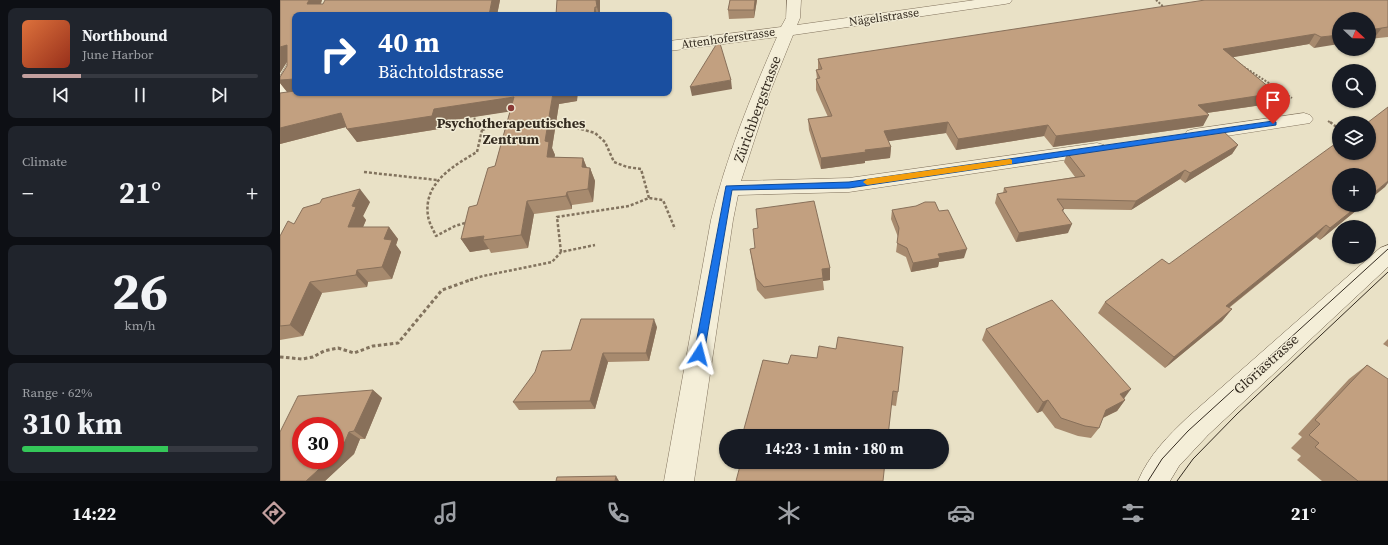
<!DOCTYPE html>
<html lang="en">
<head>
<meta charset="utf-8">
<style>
  body { margin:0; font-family:"Source Serif 4",serif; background:#20242c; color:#f1f3f6; height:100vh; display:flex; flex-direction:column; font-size:15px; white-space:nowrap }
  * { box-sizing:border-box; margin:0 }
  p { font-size:13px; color:#9ea1a6 }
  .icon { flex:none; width:22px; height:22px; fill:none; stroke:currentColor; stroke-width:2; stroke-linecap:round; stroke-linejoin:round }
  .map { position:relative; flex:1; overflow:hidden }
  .details { display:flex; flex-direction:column; gap:8px; padding:8px; background:#0d0f14; width:280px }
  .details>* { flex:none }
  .guide { position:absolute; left:12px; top:12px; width:380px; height:84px; border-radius:8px; box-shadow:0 1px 3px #0004; background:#1a4fa0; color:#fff; overflow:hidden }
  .needle { width:26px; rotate:112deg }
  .tools { position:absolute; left:1052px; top:12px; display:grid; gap:8px }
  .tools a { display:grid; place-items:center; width:44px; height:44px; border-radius:50%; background:#171b24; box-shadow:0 1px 3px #0004; font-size:20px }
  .speed { position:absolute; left:12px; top:417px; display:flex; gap:8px; font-size:20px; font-weight:700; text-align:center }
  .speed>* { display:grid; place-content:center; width:52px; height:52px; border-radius:50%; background:#171b24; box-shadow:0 1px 3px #0004; line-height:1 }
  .speed .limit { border:6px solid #d22; background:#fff; color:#111 }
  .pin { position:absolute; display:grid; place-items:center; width:34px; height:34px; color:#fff; margin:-41px -17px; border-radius:50% 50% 50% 0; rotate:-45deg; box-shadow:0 0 4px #0007 }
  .pin .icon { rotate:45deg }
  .me { position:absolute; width:44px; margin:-22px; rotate:9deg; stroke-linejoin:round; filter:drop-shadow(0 0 3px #0008) }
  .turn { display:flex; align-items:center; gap:14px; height:84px; padding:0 20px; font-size:18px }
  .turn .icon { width:52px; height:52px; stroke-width:2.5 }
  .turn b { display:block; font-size:28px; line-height:34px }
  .big { font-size:30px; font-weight:700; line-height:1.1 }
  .details .widget { flex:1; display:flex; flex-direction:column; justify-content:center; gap:6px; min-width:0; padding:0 14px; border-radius:8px; background:#20242c }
  .details .dial { align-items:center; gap:0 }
  .dial b { font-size:52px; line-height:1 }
  .song { display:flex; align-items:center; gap:12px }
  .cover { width:48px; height:48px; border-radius:6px; background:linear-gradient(135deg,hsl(20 70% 55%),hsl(10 70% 35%)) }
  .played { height:4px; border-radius:2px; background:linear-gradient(90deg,#c3a09f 25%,#363941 25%) }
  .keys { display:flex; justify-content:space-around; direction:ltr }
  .heat { display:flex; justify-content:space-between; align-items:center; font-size:22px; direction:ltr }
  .charge { height:6px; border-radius:3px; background:linear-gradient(90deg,#34c759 62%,#363941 0) }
  .trip { position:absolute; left:439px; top:429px; width:230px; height:40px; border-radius:20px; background:#171b24; box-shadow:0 1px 3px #0004; font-weight:700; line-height:40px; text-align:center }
  .tabs { display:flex; height:64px; justify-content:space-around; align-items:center; background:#090b0e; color:#9ea1a6 }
  .tabs .icon { width:28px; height:28px }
  .tabs .on { color:#c3a09f }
  .tabs b { font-size:18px; color:#f1f3f6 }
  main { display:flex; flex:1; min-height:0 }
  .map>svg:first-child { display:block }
</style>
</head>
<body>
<main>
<section class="details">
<div class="widget">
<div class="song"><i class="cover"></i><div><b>Northbound</b><p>June Harbor</p></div></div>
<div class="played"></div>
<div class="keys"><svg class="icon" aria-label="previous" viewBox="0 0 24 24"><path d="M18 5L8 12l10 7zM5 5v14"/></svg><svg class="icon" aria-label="pause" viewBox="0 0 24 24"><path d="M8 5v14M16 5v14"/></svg><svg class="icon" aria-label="next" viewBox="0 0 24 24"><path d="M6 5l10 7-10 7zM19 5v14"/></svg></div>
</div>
<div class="widget"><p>Climate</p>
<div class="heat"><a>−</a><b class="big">21°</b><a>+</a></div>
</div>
<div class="widget dial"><b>26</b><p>km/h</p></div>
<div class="widget"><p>Range · 62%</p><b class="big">310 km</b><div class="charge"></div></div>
</section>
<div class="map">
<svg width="1108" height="481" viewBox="0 0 1108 481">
  <rect width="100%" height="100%" fill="#e9e1c6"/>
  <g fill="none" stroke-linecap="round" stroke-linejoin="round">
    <defs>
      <path id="street" d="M507,0H521L520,18L517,25L695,0H732L730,3L725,4L513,35L490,92L461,181L569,178L817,143L824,145L827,149L824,153L817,155L569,192L458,195L453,220L414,481H384L431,220C446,157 471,96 497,37L389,51V41L501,27L506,18Z
        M15,59V79L6,94L0,95V76L9,61Z
        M1024,113L1030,115L1033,119L1030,123L914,141L907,139L905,135L907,131L914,129Z"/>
      <path id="secondary" d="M1108,245V267L928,435L899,466L890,481H858C869,455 888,436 908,417L1100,248Z"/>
    </defs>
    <use href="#street" stroke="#82735e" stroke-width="1"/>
    <use href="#secondary" stroke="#645541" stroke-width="1"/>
    <path stroke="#82735e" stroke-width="2" stroke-dasharray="2 1.5" stroke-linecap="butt" d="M876,0L885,8
      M961,65L1012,98
      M273,121L281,123
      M1048,121L1051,123
      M194,123L195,115
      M223,123L230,121"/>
    <path stroke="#82735e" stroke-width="2.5" stroke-dasharray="3 2" stroke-linecap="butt" d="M277,122L315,133L325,142L334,162L347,167L361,169L369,198
      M1050,122L1059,129
      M202,130L226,122
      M84,172L157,180
      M185,223L175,226L156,236C153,229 149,223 148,216C143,183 173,166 197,152L202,130L193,126L194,122
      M281,252L277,217L349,206L369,198L383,200L395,229
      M190,280L203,276L272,262L281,252L315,245"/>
    <path stroke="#82735e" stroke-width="3" stroke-dasharray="3.5 2.5" stroke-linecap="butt" d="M0,357L22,359L33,357L44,351L58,348L74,353L93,346L118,343L162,290L193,279"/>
    <use href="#street" fill="#f4eed8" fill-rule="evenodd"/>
    <use href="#secondary" fill="#f4eed8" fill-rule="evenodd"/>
    <path stroke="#342b20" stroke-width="1" d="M868,481L882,459L908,431L1108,249
      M897,481L913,459L957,414L1108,272"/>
  </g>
  <path fill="#a78a6e" d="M0,0H42L41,4L220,0L217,15H15V93L297,101L279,104L272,148L275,155L274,157L303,158L307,168H310L315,181L313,202L292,205V209L254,214L248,248L211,253L209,249L190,252L181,239L215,166L230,111L161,122L159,129L77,142L67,129L66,127L0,144L7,92L0,83V77L7,66V62L0,73Z
    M277,0H320V15H276Z
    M450,0H477L474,18L449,19L448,10Z
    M1108,0V37L1089,39V19L1034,48L1029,44L952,57L996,93L989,104L927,113L923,126L773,147L764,136L676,150L666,133L608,141L611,147L610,158L585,161V163L541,169L529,130L528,119L548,117L536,90V79H537L536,70L538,69V59Z
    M958,145L952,154L905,183L900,179L851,210L784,209L783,212L788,233L736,242L715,203L717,194L723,193L724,188L795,177L784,162L787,153Z
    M1105,187L1059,205H1083L1040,240L1036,237L949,308L952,309L942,321L885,368L818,313L825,302L889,264Z
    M90,202L83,216L86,220L83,227H109L118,239L116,245L121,252L112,279L88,282L87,287L42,293L23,336L0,340V236L14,224Z
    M612,210L684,258L659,262L658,267L631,272L626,257L616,252L618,237L611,219Z
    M470,249L550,268V280L543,281L544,290L485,299L477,290Z
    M377,327L369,361L328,362L315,409L239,410L233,402L291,350Z
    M706,329L844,398L845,400L837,411L823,418L819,428L811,438L798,436L775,428L762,411L757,413L702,340Z
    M1108,339V347L1103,344Z
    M537,358L618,392L616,406L611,405L508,364Z
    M1087,365L1108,481H1042L1017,460L1021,456L1011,448L1022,437L1018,434L1069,379Z
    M93,390L102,398L85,439H80L74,454L45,481H0Z"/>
  <path fill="#88705a" d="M29,0H42L36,15L27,4Z
    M212,0H220L217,15H209Z
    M316,0H320V15H319L317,7Z
    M475,0H477L474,18V10Z
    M315,7L317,15H314Z
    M1102,28L1094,38L1089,39V30Z
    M1035,34L1029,44L937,60L943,49Z
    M1059,35V44L1034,48L1041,37Z
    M7,45L8,60L0,73V47Z
    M11,79L15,84V92L8,93L0,83V80Z
    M451,80L452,89L412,96L410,87Z
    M273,93H298L297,101L279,104L272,148L275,155L272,170L267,157L265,141Z
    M996,93L989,104L912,115L918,105Z
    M234,97L240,110L161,122L159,129L77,142L67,129L154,109Z
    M61,113L70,126L0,144V128Z
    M929,115L923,126L773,147L776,136Z
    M668,122L666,133L603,142L604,131Z
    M768,125L764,136L676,150L678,139Z
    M958,145L952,154L905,183L910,173Z
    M611,147L610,158L585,161V163L541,169V158L585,150Z
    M303,158L308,171L302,167Z
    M310,168L315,181L313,202L308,189Z
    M905,170L900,179L851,210L856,201Z
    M1108,181V183L1105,187L1089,200V197Z
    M80,189L90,202L83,216L86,220L78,239L68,227L72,206Z
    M287,192L292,205V209L286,196Z
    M247,201L254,214L248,248L241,235Z
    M1079,205H1083L1040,240L1050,228Z
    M792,224L788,233L736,242L739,233Z
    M1046,225L1036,237L937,317L946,306Z
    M109,227L118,239L116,245L121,252L112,279L102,267L104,239Z
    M204,236L203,240L209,249L190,252L181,239Z
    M687,249L684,258L659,262L658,267L631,272L633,263L658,254Z
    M550,268V280L543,281L542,269Z
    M77,270L88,282L87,287L76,275Z
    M30,282L42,293L23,336L10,325Z
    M952,309L942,321L885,368L894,357Z
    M374,319L377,327L369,361L366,353Z
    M323,353L328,362L315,409L310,401Z
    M851,389L843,400L840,394Z
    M93,390L102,398L85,439L74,431Z
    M768,400L762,411L757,413L763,402Z
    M845,400L837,411L818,420L826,410Z
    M69,432L80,439L74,454L45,481H26L49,460H55V454Z
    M336,476L339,481H335Z"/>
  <path fill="#c2a080" stroke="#88705a" d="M0,0H29L27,4H43L45,0H212L209,15H15V79L0,80V77L7,66V45L0,47Z
    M277,0H316L317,7H315L314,15H276Z
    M450,0H475L474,10H448Z
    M925,0H1108V27L1089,30V19H1059V35L1041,37L1035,34L943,49L996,93L918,105L929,115L776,136L768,125L678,139L668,122L604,131L611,147L585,150L586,152L541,158L528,119L552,116L536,79L540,78L536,70L542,69L538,59Z
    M439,40L451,80L410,87Z
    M15,91V93H273L265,141L269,142L267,157L303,158L302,167L310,168L308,189L287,192L286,196L247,201L241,235L203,240L204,236L181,239L189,207L197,205L208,168L215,166L234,97L154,109L152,116L67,129L61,113L0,128V93Z
    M1108,107V181L1089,197V175H1059V205H1079L1050,228L1046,225L946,306L952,309L894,357L825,302L882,259L889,264L1059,141V153H1089V123H1087Z
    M942,130L958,145L910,173L905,170L856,201L777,199L784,209L782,210L792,224L739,233L717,194L727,192L724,188L805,176L787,153Z
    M80,189L72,206L76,207L68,227H109L104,239L112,240L102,267L77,270L76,275L30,282L10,325L0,326V236L8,221L14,224L23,208L40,203L42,199Z
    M534,201L550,268L542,269L543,278L484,287L476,278L470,249L475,248L473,229L478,228L476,209Z
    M645,202H655L659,211L668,210L687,249L658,254L660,258L633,263L627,248L617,243L619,228L612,210L636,206Z
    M772,300L851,389L840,394L845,400L826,410L819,428L805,426L781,418L768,400L763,402L706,329Z
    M301,319H374L366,353H323L310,401L233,402L255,372L262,351L291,350Z
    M558,337L623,347L618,392L613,391L608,436H462L483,360L508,364L511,355L537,358L539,346L556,349Z
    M1087,365L1108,379V481H1078L1035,447L1039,443L1029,435L1040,424L1035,420Z
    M93,390L74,431L69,432L63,446L55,454V426H21V460H49L26,481H0V432L18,396Z
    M461,462H605L603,481H456Z
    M336,476L335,481H276L277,477Z"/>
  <path fill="#1a73e8" stroke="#114b97" d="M993,121L996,122V125L569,188L452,190L424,354L423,358L419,359L415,358L414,354L446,186L569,182Z"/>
  <path fill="#f59e0b" d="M730,159L732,160V164L587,185L583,182L587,179Z"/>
  <circle fill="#8a3a35" stroke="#f1ebd5" stroke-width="1.5" cx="231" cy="108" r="4"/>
  <g text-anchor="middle" stroke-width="3" stroke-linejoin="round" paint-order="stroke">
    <g font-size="12" fill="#342b20" stroke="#f1ebd5">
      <text transform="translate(604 17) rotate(-8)" y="4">Nägelistrasse</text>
      <text transform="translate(448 38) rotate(-8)" y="4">Attenhoferstrasse</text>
    </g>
    <g font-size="14" fill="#342b20" stroke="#f1ebd5">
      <text transform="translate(477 109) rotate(-70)" y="5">Zürichbergstrasse</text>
      <text transform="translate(986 364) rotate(-42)" y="5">Gloriastrasse</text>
    </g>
    <g font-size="14" font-weight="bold" fill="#342b20" stroke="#f1ebd5">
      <text x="231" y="128">Psychotherapeutisches<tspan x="231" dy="16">Zentrum</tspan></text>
    </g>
  </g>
</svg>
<div class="tools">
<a><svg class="needle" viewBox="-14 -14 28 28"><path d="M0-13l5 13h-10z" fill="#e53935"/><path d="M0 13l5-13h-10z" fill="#9ea1a6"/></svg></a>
<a><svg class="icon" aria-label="search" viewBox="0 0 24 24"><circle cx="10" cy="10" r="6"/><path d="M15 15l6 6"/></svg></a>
<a><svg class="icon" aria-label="layers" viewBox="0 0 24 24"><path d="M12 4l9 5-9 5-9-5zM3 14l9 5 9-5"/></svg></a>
<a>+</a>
<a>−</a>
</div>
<div class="speed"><div class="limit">30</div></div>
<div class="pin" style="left:993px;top:124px;background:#d93025"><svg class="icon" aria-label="arrive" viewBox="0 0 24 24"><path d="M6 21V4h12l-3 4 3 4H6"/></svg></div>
<svg class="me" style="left:419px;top:354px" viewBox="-20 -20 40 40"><path d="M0-17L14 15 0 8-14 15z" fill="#1a73e8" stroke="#fff" stroke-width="4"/></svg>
<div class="trip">14:23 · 1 min · 180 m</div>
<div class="guide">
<div class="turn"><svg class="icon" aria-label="right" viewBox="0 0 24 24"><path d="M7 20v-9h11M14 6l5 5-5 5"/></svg><div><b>40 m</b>Bächtoldstrasse</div></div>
</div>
</div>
</main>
<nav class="tabs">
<b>14:22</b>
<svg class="icon on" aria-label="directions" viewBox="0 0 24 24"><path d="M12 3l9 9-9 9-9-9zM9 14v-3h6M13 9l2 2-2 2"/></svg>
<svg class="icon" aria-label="music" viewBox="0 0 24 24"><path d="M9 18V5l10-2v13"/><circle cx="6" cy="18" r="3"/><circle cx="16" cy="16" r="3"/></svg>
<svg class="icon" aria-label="phone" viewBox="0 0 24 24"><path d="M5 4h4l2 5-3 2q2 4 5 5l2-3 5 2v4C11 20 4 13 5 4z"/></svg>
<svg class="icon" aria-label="climate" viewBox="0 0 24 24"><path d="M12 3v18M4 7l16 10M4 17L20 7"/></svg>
<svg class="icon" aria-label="car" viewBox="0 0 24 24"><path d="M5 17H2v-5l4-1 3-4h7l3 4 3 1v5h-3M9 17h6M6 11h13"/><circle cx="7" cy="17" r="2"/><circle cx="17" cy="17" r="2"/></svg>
<svg class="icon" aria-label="filters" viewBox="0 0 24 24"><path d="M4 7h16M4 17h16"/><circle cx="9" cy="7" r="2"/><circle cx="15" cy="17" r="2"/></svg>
<b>21°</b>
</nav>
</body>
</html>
